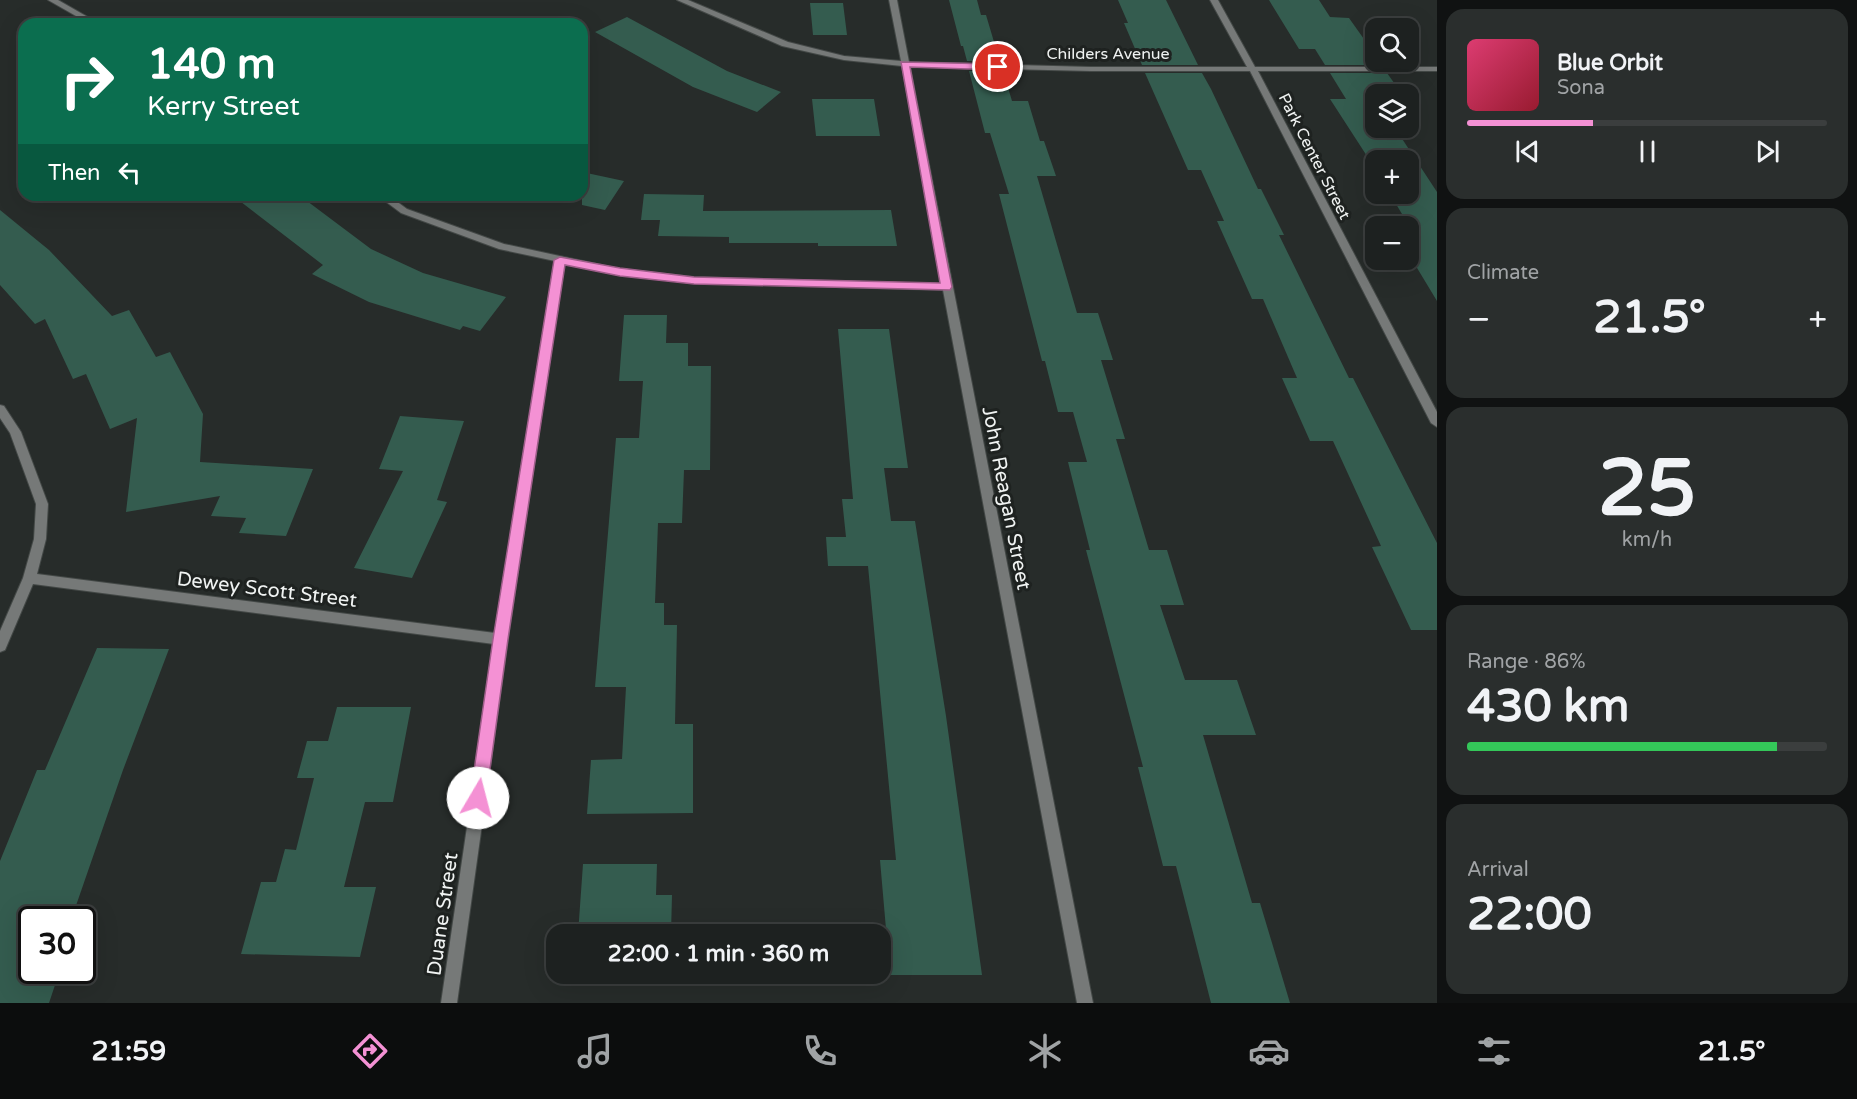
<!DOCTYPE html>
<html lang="en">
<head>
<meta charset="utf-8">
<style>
  body { margin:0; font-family:"Varela Round",sans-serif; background:#2a2e2d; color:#f1f3f6; height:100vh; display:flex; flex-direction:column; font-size:22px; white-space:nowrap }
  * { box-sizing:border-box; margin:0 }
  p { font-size:20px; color:#a0a3a5 }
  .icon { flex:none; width:33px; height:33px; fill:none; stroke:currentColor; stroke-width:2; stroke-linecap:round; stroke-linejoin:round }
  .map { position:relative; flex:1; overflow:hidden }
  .panel { display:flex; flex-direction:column; gap:9px; padding:9px; background:#101212; width:420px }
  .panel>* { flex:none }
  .top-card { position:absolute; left:18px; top:18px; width:570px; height:183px; border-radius:18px; box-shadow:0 6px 24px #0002,0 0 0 2px #3b3e3e; background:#0b6e4f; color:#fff; overflow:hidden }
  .tools { position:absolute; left:1365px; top:18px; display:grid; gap:12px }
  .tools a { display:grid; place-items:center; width:54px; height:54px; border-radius:12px; background:#1d2120; box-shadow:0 6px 24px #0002,0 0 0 2px #3b3e3e; font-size:30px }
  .speed { position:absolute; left:18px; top:906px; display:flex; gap:12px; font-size:30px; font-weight:700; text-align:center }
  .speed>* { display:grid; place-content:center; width:78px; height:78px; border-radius:50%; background:#1d2120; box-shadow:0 6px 24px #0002,0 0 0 2px #3b3e3e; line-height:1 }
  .speed .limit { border:3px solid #111; border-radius:9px; background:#fff; color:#111 }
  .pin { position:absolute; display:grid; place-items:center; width:51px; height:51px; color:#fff; margin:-26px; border:3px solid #fff; border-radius:50%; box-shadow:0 2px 6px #0007 }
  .me { position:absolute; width:66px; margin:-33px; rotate:8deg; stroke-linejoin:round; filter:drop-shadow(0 0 4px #0008) }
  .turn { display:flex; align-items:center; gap:21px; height:126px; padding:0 30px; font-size:27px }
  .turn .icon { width:78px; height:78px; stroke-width:2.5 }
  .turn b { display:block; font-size:42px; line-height:51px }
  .then { display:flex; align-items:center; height:57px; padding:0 30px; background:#0003; gap:12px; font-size:22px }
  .big { font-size:45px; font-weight:700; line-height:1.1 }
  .panel .tile { flex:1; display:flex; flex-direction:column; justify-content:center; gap:9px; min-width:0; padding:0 21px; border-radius:18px; background:#2a2e2d }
  .panel .dial { align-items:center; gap:0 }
  .dial b { font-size:78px; line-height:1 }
  .song { display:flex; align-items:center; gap:18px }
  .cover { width:72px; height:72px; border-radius:9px; background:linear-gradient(135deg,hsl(340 70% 55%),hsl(350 70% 35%)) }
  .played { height:6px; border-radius:3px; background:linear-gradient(90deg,#f491d4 35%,#3b3e3e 35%) }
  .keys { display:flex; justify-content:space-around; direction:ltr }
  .heat { display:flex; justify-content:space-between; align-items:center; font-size:33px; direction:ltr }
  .charge { height:9px; border-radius:4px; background:linear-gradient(90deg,#34c759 86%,#3b3e3e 0) }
  .trip { position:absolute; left:546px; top:924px; width:345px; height:60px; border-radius:18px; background:#1d2120; box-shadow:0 6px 24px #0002,0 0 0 2px #3b3e3e; font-weight:700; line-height:60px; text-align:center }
  .dock { display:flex; height:96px; justify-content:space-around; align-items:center; background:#0c0d0d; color:#a0a3a5 }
  .dock .icon { width:42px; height:42px }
  .dock .selected { color:#f491d4 }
  .dock b { font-size:27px; color:#f1f3f6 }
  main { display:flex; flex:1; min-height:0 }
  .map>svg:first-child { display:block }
</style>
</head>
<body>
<main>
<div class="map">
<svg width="1437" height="1003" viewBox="0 0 1437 1003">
  <rect width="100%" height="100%" fill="#272c2a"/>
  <path fill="#345c4f" d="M949,0H977L981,15H986L1000,62L967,61L963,46H961Z
    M1118,0H1166L1198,65H1142L1124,23H1128Z
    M1269,0H1319L1330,17L1349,18L1376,56V62L1381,65H1325L1315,49H1299Z
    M810,3H843L847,35H813Z
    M627,17L727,71L781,92L757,112L693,87L595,32Z
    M969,71H1003L1012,101H1028L1040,141H1044L1056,176H1037L1077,313H1098L1113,360H1101L1125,439H1116L1149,550H1167L1184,605H1160L1185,680H1237L1256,735H1203L1252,903H1260L1290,1003H1211L1176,866H1163L1138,767H1143L1086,550H1090L1068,462H1087L1073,412H1058L1045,361H1042L999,194H1009L990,133H985Z
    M1145,73H1202L1211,89L1258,189H1261L1284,235H1279L1349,378H1353L1437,543V630H1411L1372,547L1381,546L1333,441H1310L1282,378H1297L1263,299H1252L1217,221H1224L1201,170H1188Z
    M1330,73H1387L1402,94H1376V128H1395L1437,192V301L1408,253V224L1390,194H1408V160H1376V170L1330,99H1346Z
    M812,99H874L880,136H816Z
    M582,172L624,181L605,210L582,205Z
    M644,194L704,195L703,211L891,210L897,246H818V243H729V237L658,236L660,220H641Z
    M232,195H299L371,249L423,273L506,297L480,331L463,326L460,330L369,302L312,274L323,265Z
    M0,210L49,250L112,316L129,310L156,357L170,352L203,414L200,462L313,469L286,536L239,533L246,518L211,516L220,496L126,512L137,418L110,429L86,374L73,379L45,319L35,324L0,285Z
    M624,315H667L666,343H688V366H711L710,470H684L682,523H658L655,603H664V625H677L675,724H693V813L587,814L591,760L622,759L626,687H595L616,438H639L643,381H619Z
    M838,329H889L908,468H884L891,521H915L946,716L982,975H890L880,860H896L868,566H828L826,537H846L842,499H853Z
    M400,416L464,421L437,500L447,502L412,578L354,568L403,471L379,469Z
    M97,648L169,649L123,770L71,920H32V970H60L49,1003H0V861L37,770H45Z
    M337,707H411L393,802H365L344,887H376L360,957L241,954L261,882H276L285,849L296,850L314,778H297L307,741H328Z
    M583,864H657L656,895H672L671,934H578Z
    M575,974H653V977H574Z"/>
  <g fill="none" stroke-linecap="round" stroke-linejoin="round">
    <defs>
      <path id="street" d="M48,0H58L100,24H90Z
        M677,0H688L788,42L844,56L901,61L889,0H897L909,62L1091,67H1247L1210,0H1218L1255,67H1437V71H1258L1437,412V427L1431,423L1250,71H1091L910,67L1093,1003H1077L943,290L694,283L620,275L564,263L508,639L457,1003H441L494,644L33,584L5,650L0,652V631L23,578L34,539L36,504L10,433L0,418V405L4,406L21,432L48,504L46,539L37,574L495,633L555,261L499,249L401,213L377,195H388L407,209L504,244L620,269L694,277L942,284L902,66L844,60L782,46Z"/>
    </defs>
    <use href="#street" stroke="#434846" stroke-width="2"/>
    <use href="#street" fill="#767978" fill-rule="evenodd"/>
  </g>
  <path fill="#f491d4" stroke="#9f5e8a" stroke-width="1.5" d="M901,62L998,64L1002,67L998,70L910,67L952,287L950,290L694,284L620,276L565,265L508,639L486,798L484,804L478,806L472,804L470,798L493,639L554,260L560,257L620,268L694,277L940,283Z"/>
  <g text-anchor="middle" stroke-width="6" stroke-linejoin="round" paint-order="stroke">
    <g font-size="16" fill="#f0f3f2" stroke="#1e2220">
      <text x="1108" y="59">Childers Avenue</text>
      <text transform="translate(1315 156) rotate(63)" y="6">Park Center Street</text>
    </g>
    <g font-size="20" fill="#f0f3f2" stroke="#1e2220">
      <text transform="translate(1007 498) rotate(79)" y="7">John Reagan Street</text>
      <text transform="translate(267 589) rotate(7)" y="7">Dewey Scott Street</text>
      <text transform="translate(442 914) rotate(-82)" y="7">Duane Street</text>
    </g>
  </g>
</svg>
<div class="tools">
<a><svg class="icon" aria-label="search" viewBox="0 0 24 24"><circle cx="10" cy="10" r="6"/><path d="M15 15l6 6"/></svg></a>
<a><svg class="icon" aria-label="layers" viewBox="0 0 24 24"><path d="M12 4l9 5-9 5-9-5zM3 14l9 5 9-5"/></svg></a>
<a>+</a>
<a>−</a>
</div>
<div class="speed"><div class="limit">30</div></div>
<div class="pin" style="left:998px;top:67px;background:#d93025"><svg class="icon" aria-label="arrive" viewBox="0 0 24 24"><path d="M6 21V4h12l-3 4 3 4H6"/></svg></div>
<svg class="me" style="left:478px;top:798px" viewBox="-20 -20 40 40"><circle r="19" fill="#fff"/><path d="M0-13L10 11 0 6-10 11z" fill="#f491d4"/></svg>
<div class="trip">22:00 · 1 min · 360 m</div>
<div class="top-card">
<div class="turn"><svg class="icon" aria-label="right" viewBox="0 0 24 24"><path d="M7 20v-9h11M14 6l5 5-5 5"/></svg><div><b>140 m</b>Kerry Street</div></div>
<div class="then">Then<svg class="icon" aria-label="left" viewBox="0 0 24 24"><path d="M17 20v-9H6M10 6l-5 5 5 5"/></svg></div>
</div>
</div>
<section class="panel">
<div class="tile">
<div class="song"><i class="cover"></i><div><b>Blue Orbit</b><p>Sona</p></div></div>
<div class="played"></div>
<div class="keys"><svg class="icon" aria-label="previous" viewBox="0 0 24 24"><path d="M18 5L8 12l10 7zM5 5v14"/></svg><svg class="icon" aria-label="pause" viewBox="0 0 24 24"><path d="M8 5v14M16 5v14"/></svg><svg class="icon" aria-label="next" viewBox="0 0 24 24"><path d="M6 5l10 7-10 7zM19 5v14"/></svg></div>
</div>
<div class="tile"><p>Climate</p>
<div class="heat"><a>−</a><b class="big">21.5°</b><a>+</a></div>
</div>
<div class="tile dial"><b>25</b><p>km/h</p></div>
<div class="tile"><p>Range · 86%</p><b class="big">430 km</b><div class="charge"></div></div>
<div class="tile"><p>Arrival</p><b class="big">22:00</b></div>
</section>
</main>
<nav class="dock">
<b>21:59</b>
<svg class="icon selected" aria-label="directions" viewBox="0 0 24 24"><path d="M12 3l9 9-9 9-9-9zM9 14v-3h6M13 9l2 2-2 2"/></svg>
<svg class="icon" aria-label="music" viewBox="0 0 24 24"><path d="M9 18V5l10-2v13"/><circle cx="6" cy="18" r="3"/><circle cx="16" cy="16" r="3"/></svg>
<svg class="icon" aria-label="phone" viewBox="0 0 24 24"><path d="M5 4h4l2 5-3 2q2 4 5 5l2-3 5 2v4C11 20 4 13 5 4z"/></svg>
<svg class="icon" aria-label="climate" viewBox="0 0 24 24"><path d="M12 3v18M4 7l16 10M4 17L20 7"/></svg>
<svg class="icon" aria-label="car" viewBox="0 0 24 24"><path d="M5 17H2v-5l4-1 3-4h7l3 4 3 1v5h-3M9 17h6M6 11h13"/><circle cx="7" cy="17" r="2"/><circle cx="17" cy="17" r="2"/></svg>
<svg class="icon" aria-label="filters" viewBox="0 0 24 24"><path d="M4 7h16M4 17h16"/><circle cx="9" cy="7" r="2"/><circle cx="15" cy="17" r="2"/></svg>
<b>21.5°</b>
</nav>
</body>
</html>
